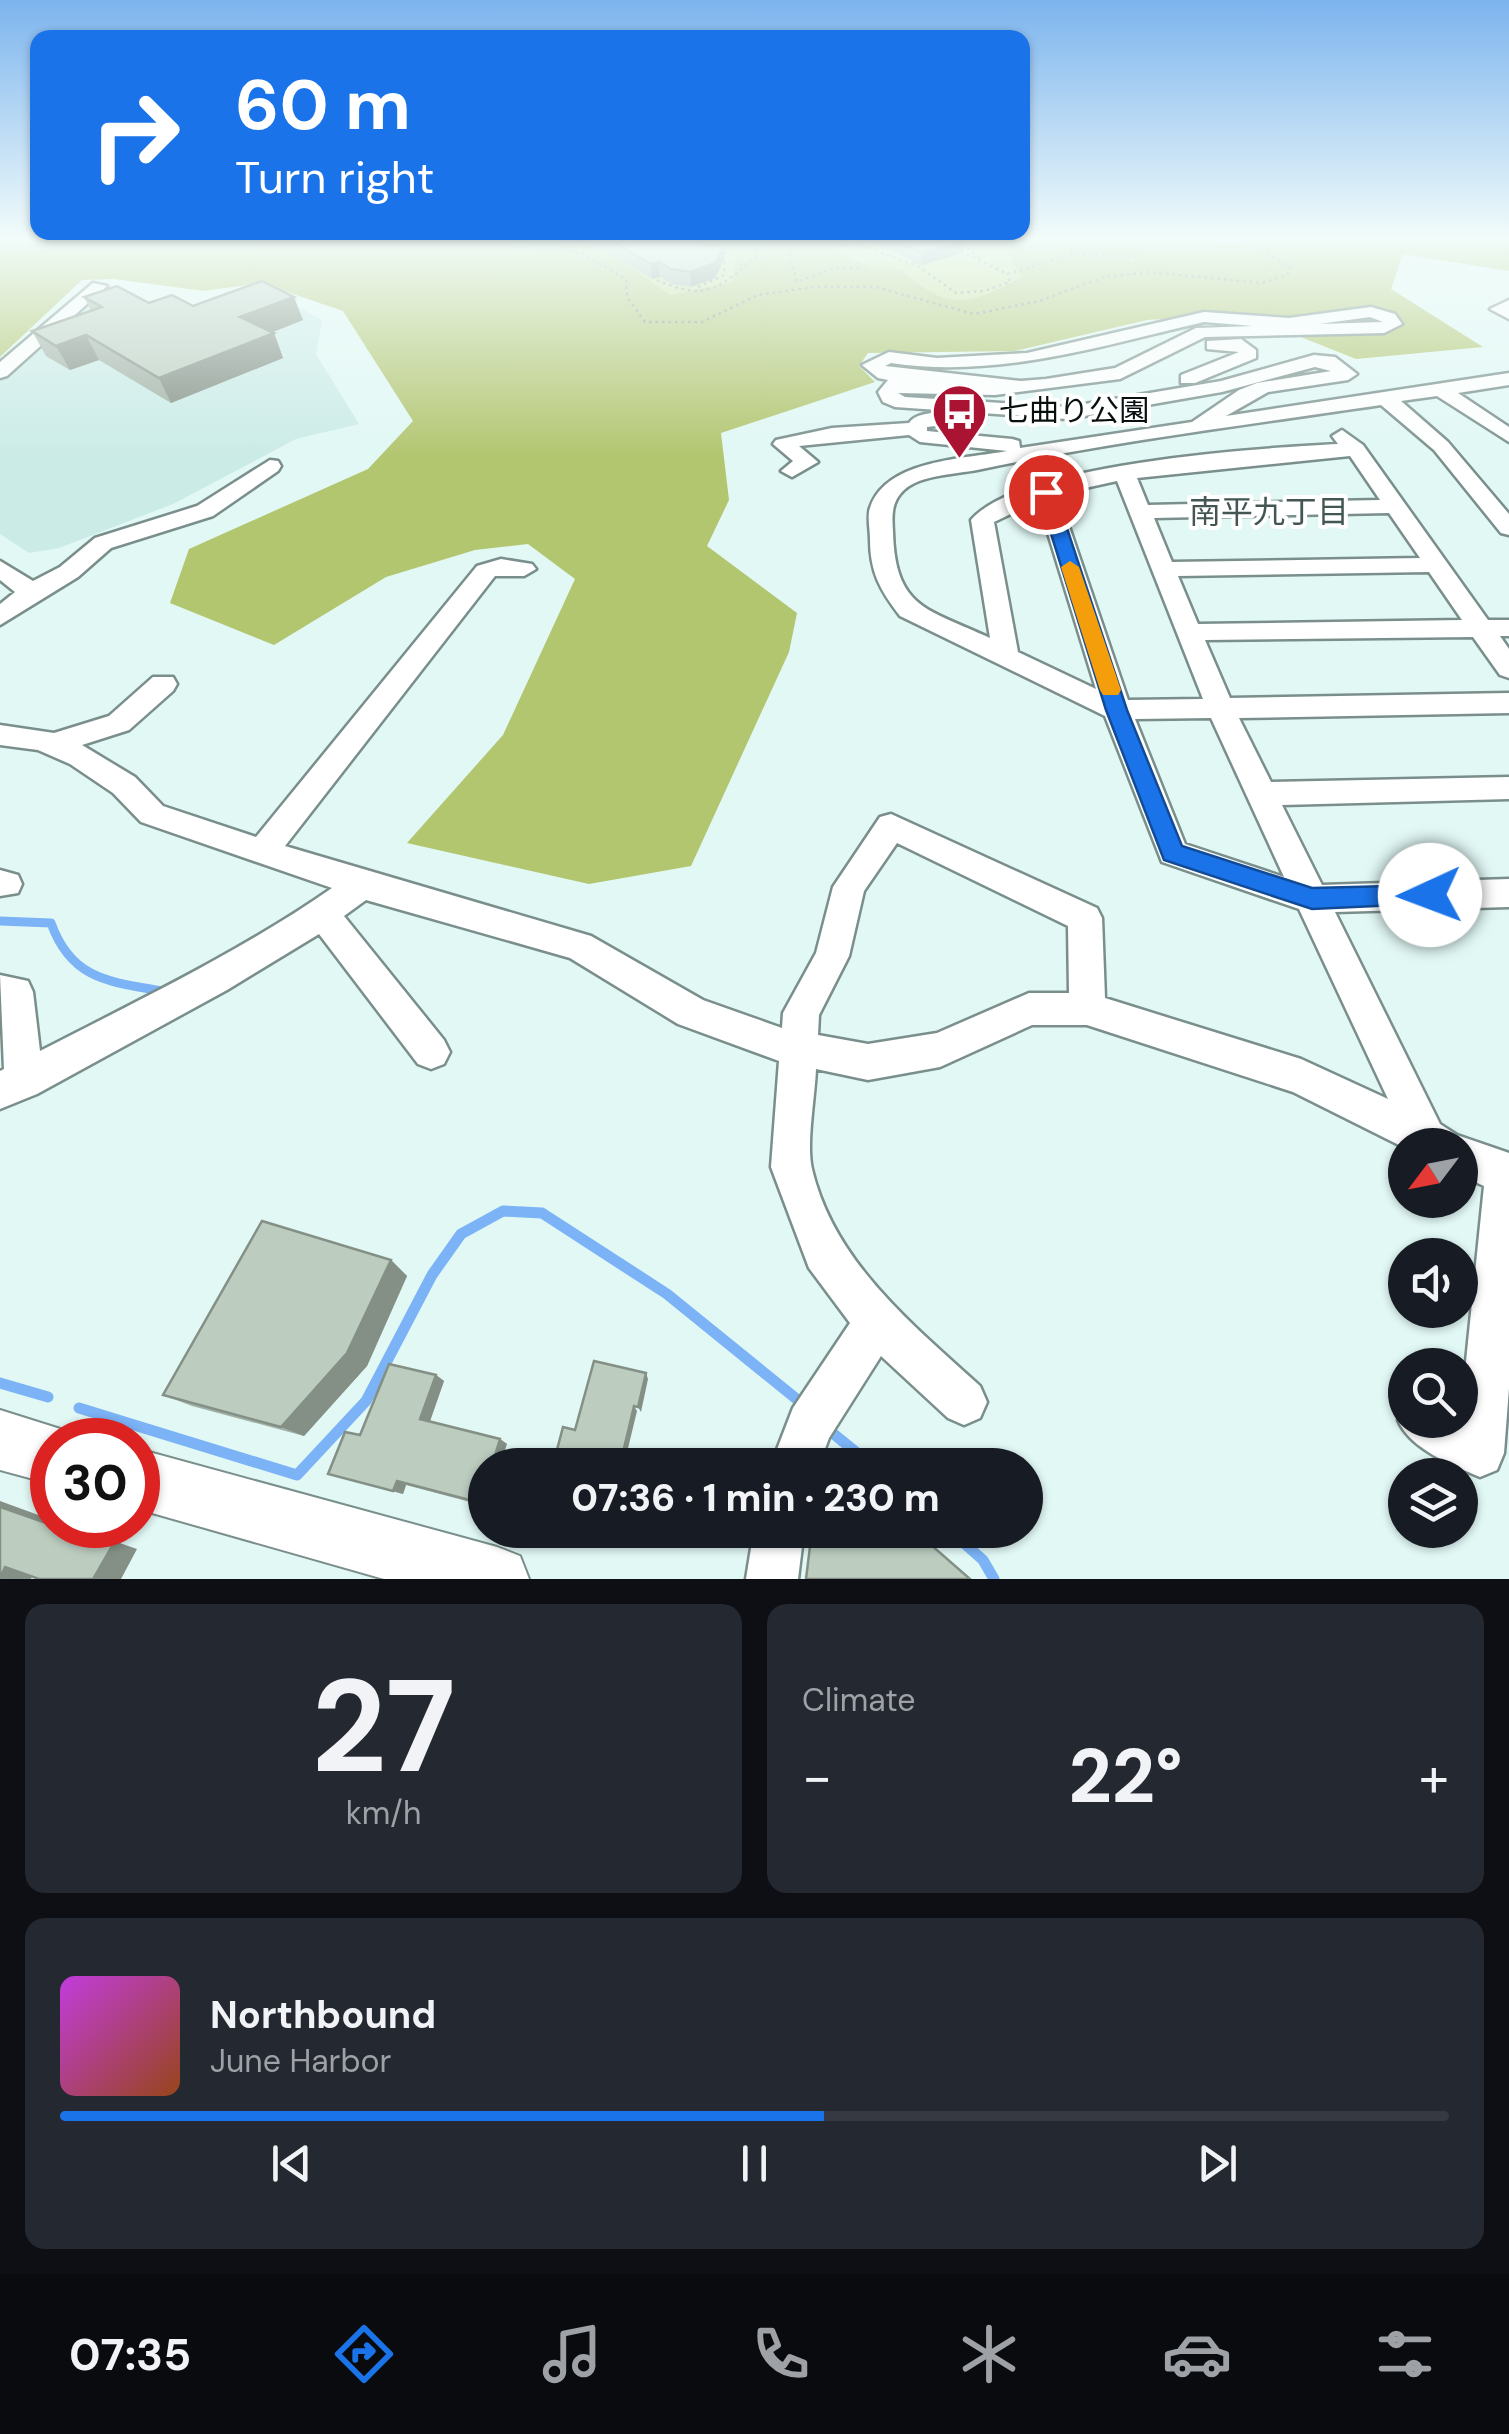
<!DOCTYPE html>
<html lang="en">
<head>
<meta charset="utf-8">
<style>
  body { margin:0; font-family:"DM Sans","Noto Sans JP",sans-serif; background:#242831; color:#f1f3f6; height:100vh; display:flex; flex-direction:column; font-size:38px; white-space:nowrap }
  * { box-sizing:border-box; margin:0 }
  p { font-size:32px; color:#9ea1a6 }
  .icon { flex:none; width:55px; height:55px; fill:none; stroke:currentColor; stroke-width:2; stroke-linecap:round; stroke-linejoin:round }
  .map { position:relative; height:1579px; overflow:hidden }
  .sheet { display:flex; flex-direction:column; gap:25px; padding:25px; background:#0d0f14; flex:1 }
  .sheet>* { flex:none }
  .banner { position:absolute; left:30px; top:30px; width:1000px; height:210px; border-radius:20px; box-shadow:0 2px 8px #0004; background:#1a73e8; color:#fff; overflow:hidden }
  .needle { width:65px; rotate:238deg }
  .buttons { position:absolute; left:1388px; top:1128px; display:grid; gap:20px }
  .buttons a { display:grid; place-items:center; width:90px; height:90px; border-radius:50%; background:#171b24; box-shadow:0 2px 8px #0004; font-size:50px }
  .speed { position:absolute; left:30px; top:1418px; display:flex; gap:20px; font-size:50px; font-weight:700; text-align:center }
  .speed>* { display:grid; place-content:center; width:130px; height:130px; border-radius:50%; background:#171b24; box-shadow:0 2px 8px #0004; line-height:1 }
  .speed .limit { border:15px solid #d22; background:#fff; color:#111 }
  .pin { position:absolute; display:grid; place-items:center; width:85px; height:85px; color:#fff; margin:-42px; border:5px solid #fff; border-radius:50%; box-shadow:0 2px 10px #0007 }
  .me { position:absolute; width:110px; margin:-55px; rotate:268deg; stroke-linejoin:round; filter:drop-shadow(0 0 8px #0008) }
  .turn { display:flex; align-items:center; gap:35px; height:210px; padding:0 40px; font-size:45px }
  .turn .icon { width:130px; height:130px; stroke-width:2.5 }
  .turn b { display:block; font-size:70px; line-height:85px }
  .big { font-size:75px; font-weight:800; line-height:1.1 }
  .sheet .card { flex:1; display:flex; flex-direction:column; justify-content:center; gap:15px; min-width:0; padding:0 35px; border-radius:20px; background:#242831 }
  .sheet .dial { align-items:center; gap:0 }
  .dial b { font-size:130px; line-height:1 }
  .song { display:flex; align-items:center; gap:30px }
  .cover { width:120px; height:120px; border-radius:15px; background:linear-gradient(135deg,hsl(290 70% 55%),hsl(20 70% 35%)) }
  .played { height:10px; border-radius:5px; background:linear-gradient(90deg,#1a73e8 55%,#363941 55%) }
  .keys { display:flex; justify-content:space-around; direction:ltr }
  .heat { display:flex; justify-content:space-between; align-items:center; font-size:55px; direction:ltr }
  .sheet .tiles { flex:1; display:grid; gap:25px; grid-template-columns:1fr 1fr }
  .card:last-child { grid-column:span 2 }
  .trip { position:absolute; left:468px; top:1448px; width:575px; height:100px; border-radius:50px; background:#171b24; box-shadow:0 2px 8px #0004; font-weight:800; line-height:100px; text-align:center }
  .tab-bar { display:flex; height:160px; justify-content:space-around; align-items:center; background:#090b0e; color:#9ea1a6 }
  .tab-bar .icon { width:70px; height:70px }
  .tab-bar .on { color:#1a73e8 }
  .tab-bar b { font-size:45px; color:#f1f3f6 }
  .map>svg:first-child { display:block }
</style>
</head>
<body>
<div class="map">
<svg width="1509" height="1579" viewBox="0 0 1509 1579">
  <rect width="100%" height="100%" fill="#e1f8f5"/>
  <path fill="#cbebe7" d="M105,285L117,287L134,303L221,306L280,297L322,320L316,354L359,424L296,439L173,504L59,548L29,553L0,534V377Z"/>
  <path fill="#c9db8b" d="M504,237H1184L1031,298L695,317Z"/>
  <path fill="#b2c56f" d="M0,237H538V240L583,248L617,244L619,259L670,295L733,282L736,259L694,237H809L871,268L901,269C948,313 970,305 1022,277L1006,250L1033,237H1208L1218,244L1242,242L1237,237H1509V271L1403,254L1391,289L1483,347L1356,359L1243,314L1147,320L1015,351L868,353L859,366L875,382L721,433L729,500L707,546L797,613L789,652L691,866L589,884L407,843L503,735L575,579L528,544L475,550L386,577L274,645L170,603L189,549L368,469L413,421L343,311L261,283L204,291L114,279L82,280L0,357Z"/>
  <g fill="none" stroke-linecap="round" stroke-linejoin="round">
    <path stroke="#7bb3f6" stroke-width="9" d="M0,921L51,923C72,982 113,982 168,992"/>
    <path stroke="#7bb3f6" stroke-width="11" d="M0,1383L48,1397
      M79,1408L297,1475L366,1401L432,1275L461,1234L503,1211L542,1213L667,1294L799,1401
      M825,1427L872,1465
      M949,1530L983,1560L994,1579"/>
    <defs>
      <path id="minor" d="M93,283L107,286L7,376L0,378V362Z
        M1509,300V319L1490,309Z
        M1371,307L1395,314L1402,324L1384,333L1205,337L1120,379L995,395L898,393L905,397L1067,407L1221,381L1314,355L1335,357L1357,374L1348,380L1268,392L1226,416L1509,373V385L1458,393L1509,427V442L1437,396L1401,401L1448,442L1509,514V535L1501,533L1434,450L1381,405C1246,425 1110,442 977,470C956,474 920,475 904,490C891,502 892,516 893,532C895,609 928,609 990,638L971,520C1020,463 1261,448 1338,444L1332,436L1342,430L1363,445L1488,620H1509V636H1500L1509,649V678L1500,675L1473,637L1205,640L1230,698L1509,693V713L1239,718L1271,782L1509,777V799L1282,805L1322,885L1509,879V907L1335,912L1440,1124L1457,1135L1509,1153V1388L1504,1453L1497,1470L1480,1477C1452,1465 1410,1449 1398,1420L1405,1404V1420H1460L1484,1186L1460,1175V1145H1405V1148L1293,1092L1087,1025H1032L940,1067L868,1080L816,1069C815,1097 806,1144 812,1169C834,1262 913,1325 980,1386L987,1402L980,1418L964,1425L948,1418L881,1356L829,1438L819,1465H771L793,1408L850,1323L809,1268L771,1167L779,1061L678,1024L570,958L366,900L344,916L444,1040L450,1052L444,1064L431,1069L418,1064L319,934L227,990L37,1094L0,1109V1071L4,1069L0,975L28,981L33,992L40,1051C139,1000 240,952 332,888L141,822L113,793L70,764L38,750L0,745V725L54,733L109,716L153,677H173L177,684L173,691L129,730L82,745L135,777L163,806L256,837L477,566L501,559L532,564L536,569L524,576H495L285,846L591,936L703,1000L782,1028L783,1013L816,953L833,887L880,817L891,814L1097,908L1102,918L1105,998L1301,1059L1388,1099L1299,909L1162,862L1105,716L900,616C880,590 870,572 870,539C870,530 867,516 870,508C886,459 966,459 1007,451L920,442L909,435L799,446L818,462L792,477L781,471L793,461L773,444L776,440L832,428L909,423C918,410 946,412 961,415V423L927,427V431L1012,439L1019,441L1020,448L1192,422L1239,390L1257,383L1331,371L1315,367L1222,392L1067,419L895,407L883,402L878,392L888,380L878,378L862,365L889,352L937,358L1027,353L1204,312L1289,318ZM1370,317L1383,322L1319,324ZM1204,322L1253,326L1196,328L1115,368L1046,379L1021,381L885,366L891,363C998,379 1100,346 1204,322ZM1350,456L1380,500L1148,505L1137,478ZM1117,481L1203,699L1128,700L1058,494ZM1038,501L1096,689L1018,652L994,522ZM1389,513L1420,558L1172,562L1154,518ZM1429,572L1462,620L1198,624L1178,576ZM1211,718L1284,877L1185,844L1135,719ZM897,843L1068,926L1069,993H1029L937,1033L868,1044L818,1035L819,1015L849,956L864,891Z
        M1241,339L1256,350V358L1195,383H1181V375L1239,352L1207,349V341Z
        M270,460L278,461L281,466L278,471L213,516L111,548L78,577L0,625V604L15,592L0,580V561L33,581L60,567L95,538L197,506Z
        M0,870L18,875L22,884L18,893L0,896Z
        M754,1530H804L798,1579H746Z"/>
      <path id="major" d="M0,1410L73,1433L76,1440H52V1484L0,1470Z
        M138,1449L497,1547L520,1556L529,1579H384L138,1509Z"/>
    </defs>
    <use href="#minor" stroke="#7a8f8c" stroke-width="5"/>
    <use href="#major" stroke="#7a8f8c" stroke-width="4"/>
    <path stroke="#7e8e8c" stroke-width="2.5" stroke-dasharray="2.5 4" stroke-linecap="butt" d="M473,237L500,245L582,253L626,279L627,297L645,322H702L758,295L813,287H875L974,314L1039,301L1104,277L1149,272L1262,283L1287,275L1290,267L1239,237
      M714,237L724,246L725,258L720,256
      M792,237L800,243L789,252L797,282L835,268H862
      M838,237L918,266L956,293L984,291L1010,282L1007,274
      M951,237L981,258
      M967,237H997
      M999,237L1072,248L1073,254
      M800,243L812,240L851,247
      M961,251L1007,274L1073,254L1134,257L1154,237
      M657,280C707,302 718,289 757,256L753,237
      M698,287L724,275L725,258"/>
    <use href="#minor" fill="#fff" fill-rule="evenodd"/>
    <use href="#major" fill="#fff" fill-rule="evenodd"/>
  </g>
  <path fill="#a2b0a5" d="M566,237H692L704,244L724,246V260L715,278L691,287L672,284L660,277L652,279L589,241L582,244L567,241Z
    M871,237H944L964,241L963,253L921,265L870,240Z
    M84,297L193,306L303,320L272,332L274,333L283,358L171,403L99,360L70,370L46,356L32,331L91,311Z
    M391,1260L407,1276L367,1366L304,1436L192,1406L163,1395Z
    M436,1375L444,1381L430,1421L500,1439L507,1444L485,1465V1506L406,1485L403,1494L328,1474L360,1435Z"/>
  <path fill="#849086" d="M582,237H588L589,241L582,244Z
    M964,241L963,253L921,265L922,253Z
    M724,246V260L715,278L691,287L690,272Z
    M659,262L660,277L652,279L651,264Z
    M294,297L303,320L250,341L240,317Z
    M274,333L283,358L171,403L159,378Z
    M86,335L99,360L70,370L56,346Z
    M391,1260L407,1276L367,1366L304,1436L281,1427Z
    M646,1373L648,1379L641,1412L638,1407Z
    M436,1375L444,1381L429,1424L420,1419Z
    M634,1406L637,1411L624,1465H620Z
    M500,1439L507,1444L500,1465H492Z
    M397,1481L406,1485L403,1494L393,1491Z
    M0,1501L52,1520V1525H68L137,1549L121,1579H93L0,1507Z
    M5,1567L36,1569L31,1579H0Z"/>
  <path fill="#bccdc0" stroke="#849086" stroke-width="2.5" d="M605,237H692L704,244L724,246L715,263L690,272L671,269L659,262L651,264Z
    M888,237H944L964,241L922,253Z
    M262,281L294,297L240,317L274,333L159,378L86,335L56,346L32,331L102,307L84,297L117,286L149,303L172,295L193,306Z
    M262,1221L391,1260L347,1353L281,1427L163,1395Z
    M594,1361L646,1373L638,1407L634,1406L620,1465H553L563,1427L575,1430Z
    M389,1364L436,1375L420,1419L500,1439L492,1465H485V1490L481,1503L397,1481L393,1491L328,1474L345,1432L360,1435Z
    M0,1507L112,1546L93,1579H39L5,1567L0,1578Z
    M812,1530H914L970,1579H806Z"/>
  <linearGradient id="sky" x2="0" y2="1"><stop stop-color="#7cb4ee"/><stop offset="0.52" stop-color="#f2fcfa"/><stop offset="1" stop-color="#f2fcfa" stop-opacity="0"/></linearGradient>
  <rect width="1509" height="458" fill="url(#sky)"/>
  <path fill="#1a73e8" stroke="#114b97" stroke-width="2.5" d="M1046,488L1055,492L1127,710L1182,846L1312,888L1430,885L1439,888L1442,895L1439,903L1312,909L1164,860L1106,710L1038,492Z"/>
  <path fill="#f59e0b" d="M1070,561L1079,567L1121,690L1118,695H1103L1100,690L1061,567Z"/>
  <defs>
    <symbol id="bus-pin" viewBox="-11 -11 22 30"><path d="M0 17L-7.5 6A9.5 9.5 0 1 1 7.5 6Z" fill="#aa1332" stroke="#fff"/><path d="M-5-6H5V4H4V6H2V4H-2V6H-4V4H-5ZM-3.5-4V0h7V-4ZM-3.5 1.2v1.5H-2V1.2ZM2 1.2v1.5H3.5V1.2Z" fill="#fff"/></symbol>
  </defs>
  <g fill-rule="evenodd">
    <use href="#bus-pin" x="928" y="380" width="63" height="86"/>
  </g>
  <g text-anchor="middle" stroke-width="8" stroke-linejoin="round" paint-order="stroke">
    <g font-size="30" fill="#08100f" stroke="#fff" text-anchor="start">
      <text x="999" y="421">七曲り公園</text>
    </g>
    <g font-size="32" fill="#435654" stroke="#fff">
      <text x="1269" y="523">南平九丁目</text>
    </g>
  </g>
</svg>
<div class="buttons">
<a><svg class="needle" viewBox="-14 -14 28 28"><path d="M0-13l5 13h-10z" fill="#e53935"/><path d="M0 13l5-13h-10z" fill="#9ea1a6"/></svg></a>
<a><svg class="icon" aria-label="sound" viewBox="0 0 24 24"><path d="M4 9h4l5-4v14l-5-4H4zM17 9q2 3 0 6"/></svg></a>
<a><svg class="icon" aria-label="search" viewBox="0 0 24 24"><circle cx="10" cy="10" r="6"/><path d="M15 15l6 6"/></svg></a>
<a><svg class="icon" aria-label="layers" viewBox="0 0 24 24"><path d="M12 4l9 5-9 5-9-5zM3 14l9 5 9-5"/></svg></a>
</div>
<div class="speed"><div class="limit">30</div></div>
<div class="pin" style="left:1046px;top:492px;background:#d93025"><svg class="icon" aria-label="arrive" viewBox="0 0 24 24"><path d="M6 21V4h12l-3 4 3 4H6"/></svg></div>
<svg class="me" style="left:1430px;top:895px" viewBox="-20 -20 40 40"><circle r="19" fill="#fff"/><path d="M0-13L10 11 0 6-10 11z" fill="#1a73e8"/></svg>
<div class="trip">07:36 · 1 min · 230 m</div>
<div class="banner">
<div class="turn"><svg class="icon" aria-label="right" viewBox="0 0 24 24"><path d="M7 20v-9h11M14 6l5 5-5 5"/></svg><div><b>60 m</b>Turn right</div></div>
</div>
</div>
<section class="sheet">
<div class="tiles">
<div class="card dial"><b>27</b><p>km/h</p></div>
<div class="card"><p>Climate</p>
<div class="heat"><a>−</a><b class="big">22°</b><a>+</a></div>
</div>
<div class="card">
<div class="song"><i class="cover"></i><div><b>Northbound</b><p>June Harbor</p></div></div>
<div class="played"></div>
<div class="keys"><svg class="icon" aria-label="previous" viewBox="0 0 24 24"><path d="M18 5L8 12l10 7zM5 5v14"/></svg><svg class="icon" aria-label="pause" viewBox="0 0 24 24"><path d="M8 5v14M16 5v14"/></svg><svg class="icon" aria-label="next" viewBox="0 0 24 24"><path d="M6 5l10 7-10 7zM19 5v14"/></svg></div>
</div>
</div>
</section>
<nav class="tab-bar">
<b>07:35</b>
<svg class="icon on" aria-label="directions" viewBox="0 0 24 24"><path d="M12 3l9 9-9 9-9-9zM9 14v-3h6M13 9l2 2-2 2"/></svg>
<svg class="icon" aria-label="music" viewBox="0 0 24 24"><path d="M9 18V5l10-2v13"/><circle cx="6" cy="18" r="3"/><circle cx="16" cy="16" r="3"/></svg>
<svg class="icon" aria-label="phone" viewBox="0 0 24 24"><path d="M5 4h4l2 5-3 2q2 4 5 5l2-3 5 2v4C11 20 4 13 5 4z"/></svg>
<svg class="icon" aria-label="climate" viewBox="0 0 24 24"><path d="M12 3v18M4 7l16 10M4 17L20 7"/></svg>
<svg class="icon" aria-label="car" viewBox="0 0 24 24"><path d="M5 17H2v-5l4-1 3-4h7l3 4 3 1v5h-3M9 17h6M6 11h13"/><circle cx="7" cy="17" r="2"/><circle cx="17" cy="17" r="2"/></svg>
<svg class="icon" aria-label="filters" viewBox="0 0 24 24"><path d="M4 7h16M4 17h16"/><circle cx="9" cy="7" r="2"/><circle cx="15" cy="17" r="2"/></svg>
</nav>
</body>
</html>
